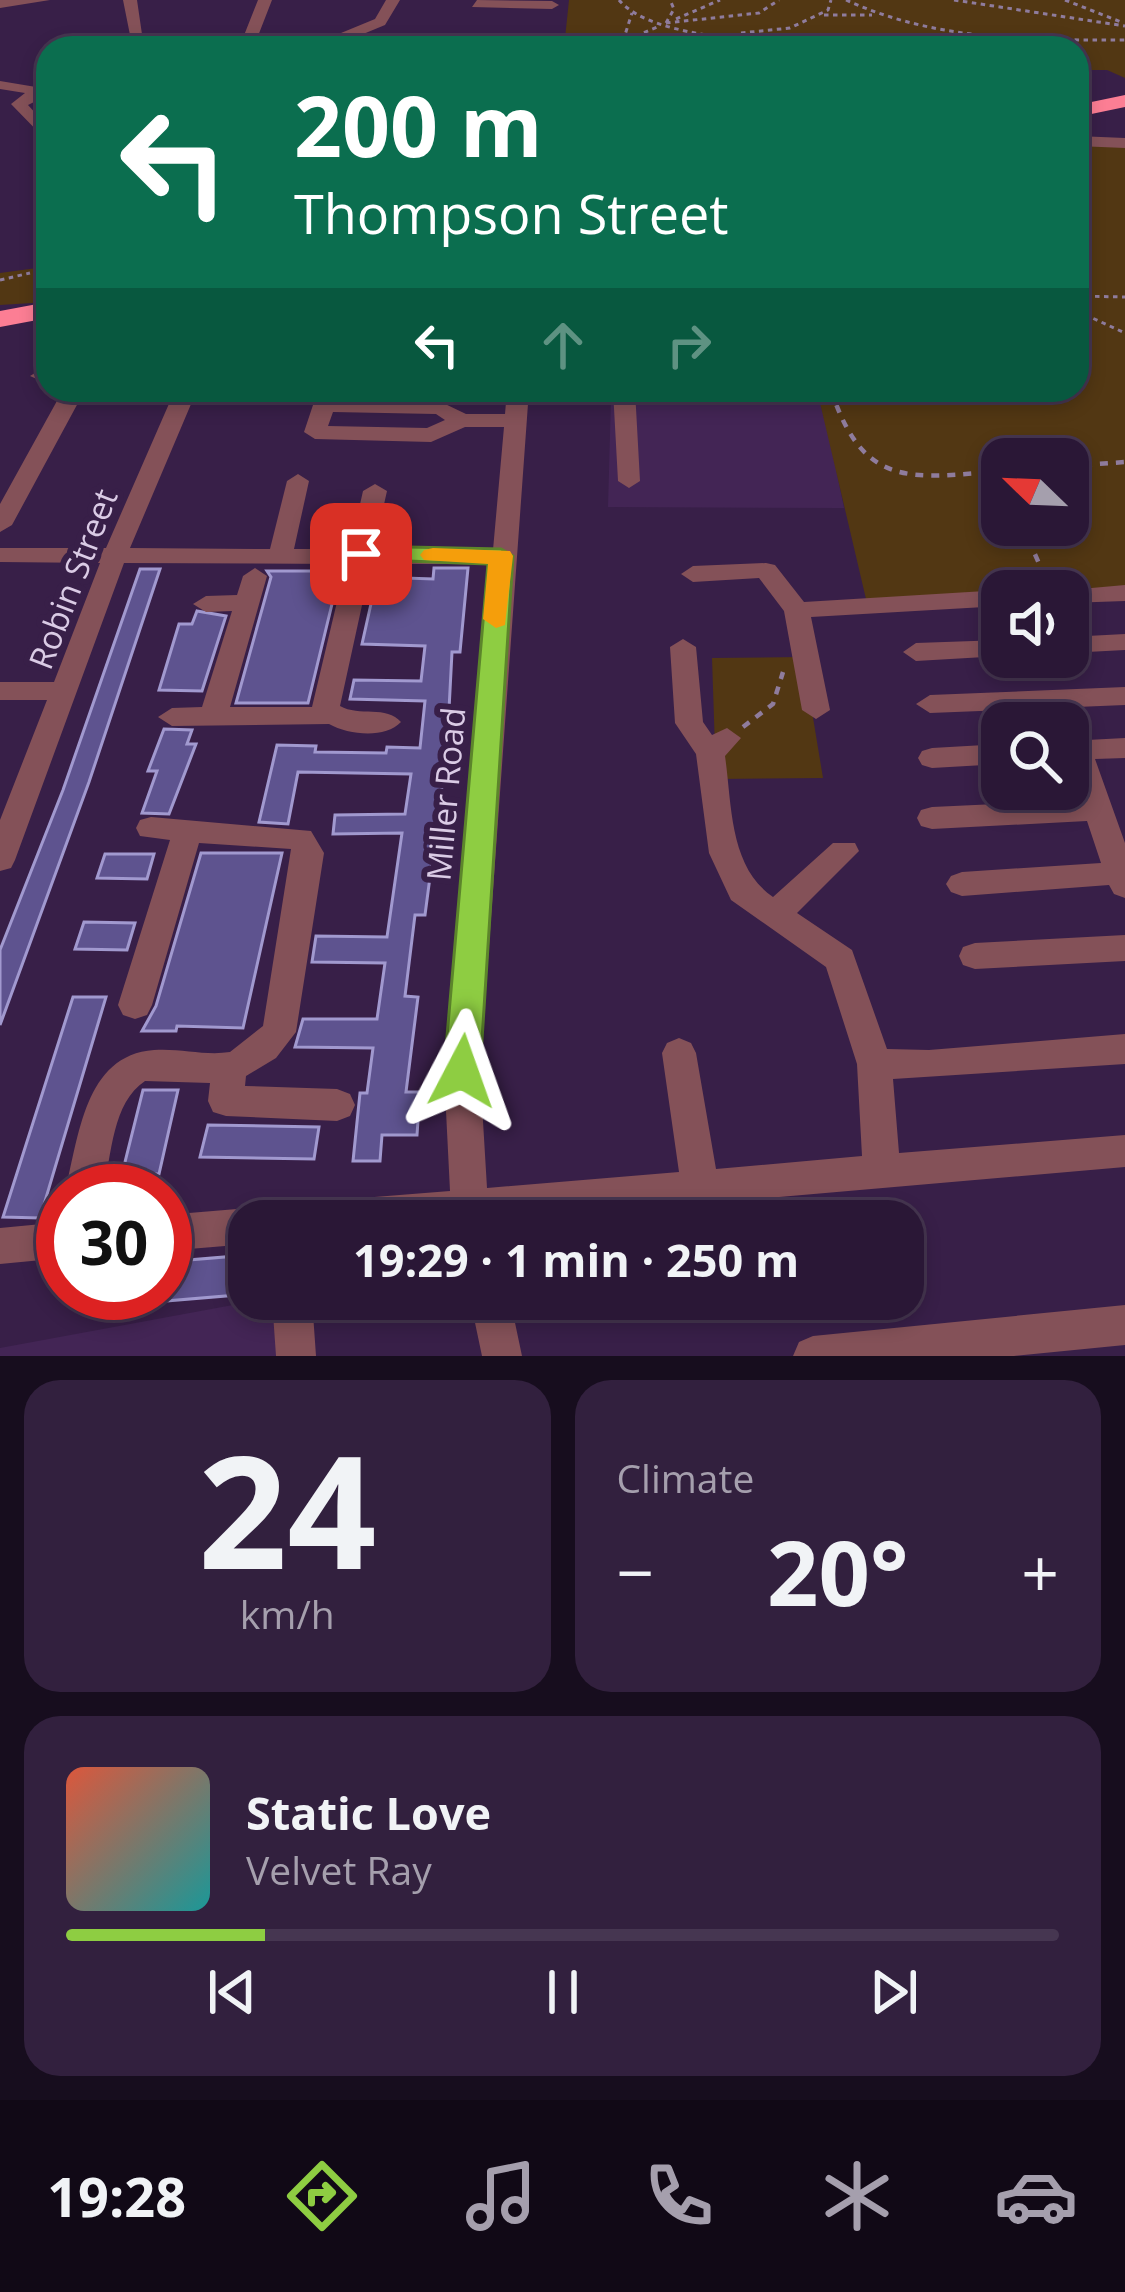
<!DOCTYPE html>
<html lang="en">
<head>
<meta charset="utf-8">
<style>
  body { margin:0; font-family:"Open Sans",sans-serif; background:#32203e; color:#f1f3f6; height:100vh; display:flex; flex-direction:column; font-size:45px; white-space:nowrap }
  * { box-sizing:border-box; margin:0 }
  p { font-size:39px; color:#a59fad }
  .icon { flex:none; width:66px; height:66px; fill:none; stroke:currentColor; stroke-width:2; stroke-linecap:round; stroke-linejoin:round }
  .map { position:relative; height:1356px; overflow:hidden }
  .sheet { display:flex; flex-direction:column; gap:24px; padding:24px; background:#170d1e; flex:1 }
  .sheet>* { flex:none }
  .guide { position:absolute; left:36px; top:36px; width:1053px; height:366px; border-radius:36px; box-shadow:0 6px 18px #0003,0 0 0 3px #463651; background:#0b6e4f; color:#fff; overflow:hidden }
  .needle { width:78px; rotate:293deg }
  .buttons { position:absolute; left:981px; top:438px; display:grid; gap:24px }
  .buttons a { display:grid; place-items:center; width:108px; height:108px; border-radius:24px; background:#2a1736; box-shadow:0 6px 18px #0003,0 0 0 3px #463651; font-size:60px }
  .speed { position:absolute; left:36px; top:1164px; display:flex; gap:24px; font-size:60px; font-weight:700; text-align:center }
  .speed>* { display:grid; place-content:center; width:156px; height:156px; border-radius:50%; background:#2a1736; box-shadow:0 6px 18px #0003,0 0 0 3px #463651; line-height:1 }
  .speed .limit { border:18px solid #d22; background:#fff; color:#111 }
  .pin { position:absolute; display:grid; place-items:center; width:102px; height:102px; color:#fff; margin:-51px; border-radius:24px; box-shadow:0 6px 18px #0006 }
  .me { position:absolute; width:132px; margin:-66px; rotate:4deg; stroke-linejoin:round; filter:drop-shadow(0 0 9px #0008) }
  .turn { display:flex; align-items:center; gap:42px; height:252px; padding:0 60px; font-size:54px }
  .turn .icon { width:156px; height:156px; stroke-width:2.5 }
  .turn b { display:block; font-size:84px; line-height:102px }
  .lanes { display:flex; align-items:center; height:114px; padding:0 60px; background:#0003; justify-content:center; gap:60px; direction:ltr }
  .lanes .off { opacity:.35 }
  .big { font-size:90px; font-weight:700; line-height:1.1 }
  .sheet .tile { flex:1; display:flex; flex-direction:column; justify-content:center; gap:18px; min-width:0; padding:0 42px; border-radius:36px; background:#32203e }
  .sheet .dial { align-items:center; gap:0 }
  .dial b { font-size:156px; line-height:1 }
  .song { display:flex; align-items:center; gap:36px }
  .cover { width:144px; height:144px; border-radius:18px; background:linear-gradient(135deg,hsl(10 70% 55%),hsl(180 70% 35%)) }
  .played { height:12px; border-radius:6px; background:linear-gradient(90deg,#8ecd42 20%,#463651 20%) }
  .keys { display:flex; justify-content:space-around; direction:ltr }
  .heat { display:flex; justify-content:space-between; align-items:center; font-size:66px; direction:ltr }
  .sheet .tiles { flex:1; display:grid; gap:24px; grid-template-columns:1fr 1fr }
  .tile:last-child { grid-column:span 2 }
  .trip { position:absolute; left:228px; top:1200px; width:696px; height:120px; border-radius:36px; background:#2a1736; box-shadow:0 6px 18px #0003,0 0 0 3px #463651; font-weight:700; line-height:120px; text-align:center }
  .dock { display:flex; height:192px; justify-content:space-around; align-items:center; background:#110916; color:#a59fad }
  .dock .icon { width:84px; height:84px }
  .dock .selected { color:#8ecd42 }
  .dock b { font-size:54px; color:#f1f3f6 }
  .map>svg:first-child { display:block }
</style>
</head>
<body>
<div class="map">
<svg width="1125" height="1356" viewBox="0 0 1125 1356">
  <rect width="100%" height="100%" fill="#381f48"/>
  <path fill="#432555" d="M538,390H820L844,508L608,507L611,398H538Z
    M265,1299H278L283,1356H0V1348Z"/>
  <path fill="#523713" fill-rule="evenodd" d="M569,0H1125V78L1107,70H1077V48H564Z
    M1077,144L1125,145V589L866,599L817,390H1077ZM1002,459H1068V525H1002Z
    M37,268L48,276V302L0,305V273Z
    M803,657L823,778L716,779L712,658Z"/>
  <path fill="#5e538f" stroke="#a199cf" stroke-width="3" d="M434,568H468L460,652H452L447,748L425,915H415L405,996L418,997L406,1092H420L417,1135H382L380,1161H353L360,1093H367L373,1048L295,1047L303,1019H377L385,963L312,962L316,936L387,937L402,833L333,834L335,815L405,814L411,774L298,772L288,824L259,822L277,745L316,746L315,752L386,753L387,747L420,748L425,701L350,699L354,680L421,681L425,646L362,644L377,577L433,579Z
    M140,569H160L89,782L0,1025V950L63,790Z
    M267,571H340L308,703H236L271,577Z
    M197,611L226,616L202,691L159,690L179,624H192Z
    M164,729L192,730L187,744H196L169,814L142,813L157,771H148Z
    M201,853H282L243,1028L177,1026L176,1031H142L156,1006Z
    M105,854H154L147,879L97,878Z
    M84,922L135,923L127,950L75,949Z
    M73,997H106L40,1218L3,1217Z
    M143,1090H178L159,1174H122Z
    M208,1125L319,1127L314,1159L200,1157Z
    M249,1255V1294L165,1301V1262Z"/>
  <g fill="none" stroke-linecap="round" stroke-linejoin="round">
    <path stroke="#8f7c9d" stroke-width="3" stroke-dasharray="4.5 4.5" stroke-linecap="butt" d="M619,0C653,41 778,41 831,48
      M846,0C936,41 1028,40 1125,40
      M954,0L1125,26
      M1065,0L1121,22
      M824,15H872
      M676,19L720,0
      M666,23L759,13L779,0
      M666,23L674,9L670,0
      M741,33L790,28L828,10L831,0
      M623,41L632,13
      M619,43L660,26
      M861,48L956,38
      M0,280L30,273
      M1077,296L1125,297
      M1077,311L1125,333"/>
    <path stroke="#8f7c9d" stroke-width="4.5" stroke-dasharray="8 8" stroke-linecap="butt" d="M831,390C864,490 911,478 1002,471
      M1068,466L1125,462
      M1022,525L1049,586
      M743,727L773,704L783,672"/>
    <path fill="#845158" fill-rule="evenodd" d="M0,0H50L0,8Z
      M123,0H137L144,48L132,45Z
      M258,0H272L258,36L291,33L324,40L375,19L386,0H400L385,25L339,44L345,48L291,41L239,48Z
      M477,0L552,1L559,5L552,9L472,7Z
      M468,34L549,37L556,41L549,45L463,41Z
      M0,81L48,89V95L28,105L48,127V142L11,104L25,93L0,89Z
      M1077,136L1125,138V148L1077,146Z
      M48,255V275L38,274L39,261Z
      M40,370L48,372V384L30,376Z
      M63,390H85L12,525L0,532V504Z
      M175,390H197L130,548L270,549L287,481L298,474L309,481L294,549H350L363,491L375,484L387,491L374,549L493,550L504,427H465L431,442L315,439L304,432L318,390H340L337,399L441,402L466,414H505L507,390H529L480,1071L487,1188L679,1172L662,1053L667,1043L679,1038L691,1043L696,1053L716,1169L862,1156L857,1064L826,967L731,900L709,853L696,754L675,723L670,647L683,639L696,647L703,722L712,735L727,728L741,738L725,756C732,804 729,867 773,897L833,843H855L859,851L797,913L852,950L887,1049L929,1050L1125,1034V1064L893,1079L899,1153L1125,1135V1167L504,1221H280L286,1208L299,1203L450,1191L444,1071L491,564H371L340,706C359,717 387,705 401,722C385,739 349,735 329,724L172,726L158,717L172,708L202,707L232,611L206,612L193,604L206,596L237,595L243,576L255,568L267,576L230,707H312L346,564L124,563L15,860L11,868L0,871V820L47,700H0V682H54L100,563L0,562V548H106ZM333,412L436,414L445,420L427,428L328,426Z
      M613,390H635L640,481L629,488L618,481Z
      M766,563L775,565L804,602L1002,590L1005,591L1002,606L811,617L830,710L816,719L802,710L784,611L759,578L693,582L681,574L693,566Z
      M1125,585V601L1068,603V591H1058Z
      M1125,634V650L1068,653V637Z
      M1002,640V656L916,661L903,652L916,643Z
      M1125,687V705L930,713L916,704L930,695Z
      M1068,715L1078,718L1087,740L1125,738V758L1095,759L1125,843V898L1114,894L1109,885L962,896L951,892L946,884L951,876L962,872L1101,863L1087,821L932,829L921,826L917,818L921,810L932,807L1080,800L1068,766V723H1055Z
      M1002,744V764L932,768L922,765L918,758L922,751L932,748Z
      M151,817L311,831L324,853L296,1032L276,1058L246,1076L245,1086L337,1089L350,1094L355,1105L350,1116L337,1121L226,1116L213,1112L208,1101L210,1083L145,1081C112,1103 112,1154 103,1191H65C79,1138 84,1055 154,1050C180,1048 205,1056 230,1052L263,1026L291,849L199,843L152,1005L147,1015L135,1019L123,1015L118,1005L170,840L140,836L136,828L140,820Z
      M1125,935V961L975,969L963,965L959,956L963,947L975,943Z
      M249,1208L263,1213L266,1221H249V1244L165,1251V1215Z
      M63,1222V1258L0,1264V1228Z
      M272,1299H312L316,1356H276Z
      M470,1299H510L522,1356H482Z
      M1125,1305V1345L1014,1356H793L799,1342L813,1336Z"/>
    <path fill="#fc7e94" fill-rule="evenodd" d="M1125,95V107L1077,117V105Z
      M48,302V318L0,327V311Z"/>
  </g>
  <path fill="#8ecd42" stroke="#5c852b" stroke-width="3" d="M361,546L501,549L513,556L480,1071L475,1082L462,1086L449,1082L444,1071L488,564L352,559L348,554Z"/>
  <path fill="#f59e0b" d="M433,548L510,551L513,556L505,625L496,628L483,619L488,564L424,560L420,555L424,550Z"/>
  <g text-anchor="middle" stroke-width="12" stroke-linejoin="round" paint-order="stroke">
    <g font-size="33" fill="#dacbe5" stroke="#381f48">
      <text transform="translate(73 579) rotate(-69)" y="12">Robin Street</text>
      <text transform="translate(446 794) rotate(-85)" y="12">Miller Road</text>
    </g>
  </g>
</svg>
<div class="buttons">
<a><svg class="needle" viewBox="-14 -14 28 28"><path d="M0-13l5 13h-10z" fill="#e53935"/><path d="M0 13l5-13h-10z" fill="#a59fad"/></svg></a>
<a><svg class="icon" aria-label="sound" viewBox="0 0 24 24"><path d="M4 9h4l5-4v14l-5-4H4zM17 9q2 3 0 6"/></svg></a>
<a><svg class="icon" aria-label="search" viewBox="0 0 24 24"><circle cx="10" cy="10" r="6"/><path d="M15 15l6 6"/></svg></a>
</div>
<div class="speed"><div class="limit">30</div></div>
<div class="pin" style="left:361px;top:554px;background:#d93025"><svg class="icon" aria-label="arrive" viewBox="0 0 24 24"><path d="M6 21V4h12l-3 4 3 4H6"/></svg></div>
<svg class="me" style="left:462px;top:1071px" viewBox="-20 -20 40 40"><path d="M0-17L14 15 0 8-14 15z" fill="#8ecd42" stroke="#fff" stroke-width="4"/></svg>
<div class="trip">19:29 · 1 min · 250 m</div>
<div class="guide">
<div class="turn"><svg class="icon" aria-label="left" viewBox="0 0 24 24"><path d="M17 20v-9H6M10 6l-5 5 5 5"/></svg><div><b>200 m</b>Thompson Street</div></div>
<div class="lanes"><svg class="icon" aria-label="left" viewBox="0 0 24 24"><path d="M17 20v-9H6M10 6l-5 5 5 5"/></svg><svg class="icon off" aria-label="ahead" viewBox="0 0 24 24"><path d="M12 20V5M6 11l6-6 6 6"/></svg><svg class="icon off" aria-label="right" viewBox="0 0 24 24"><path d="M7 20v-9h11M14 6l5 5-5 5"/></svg></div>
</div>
</div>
<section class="sheet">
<div class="tiles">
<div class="tile dial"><b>24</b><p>km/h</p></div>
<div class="tile"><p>Climate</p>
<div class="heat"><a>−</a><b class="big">20°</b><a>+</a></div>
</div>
<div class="tile">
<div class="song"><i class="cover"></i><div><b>Static Love</b><p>Velvet Ray</p></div></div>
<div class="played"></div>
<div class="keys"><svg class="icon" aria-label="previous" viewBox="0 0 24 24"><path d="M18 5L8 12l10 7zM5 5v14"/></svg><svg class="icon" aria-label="pause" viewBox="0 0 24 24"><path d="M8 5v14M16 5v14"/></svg><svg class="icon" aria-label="next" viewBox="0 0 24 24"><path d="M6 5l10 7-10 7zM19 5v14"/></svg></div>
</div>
</div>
</section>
<nav class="dock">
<b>19:28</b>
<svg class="icon selected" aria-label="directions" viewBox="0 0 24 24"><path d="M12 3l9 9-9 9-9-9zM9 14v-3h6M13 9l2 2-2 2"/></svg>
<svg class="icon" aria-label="music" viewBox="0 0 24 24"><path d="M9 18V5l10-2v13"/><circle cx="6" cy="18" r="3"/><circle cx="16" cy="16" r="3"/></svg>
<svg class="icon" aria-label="phone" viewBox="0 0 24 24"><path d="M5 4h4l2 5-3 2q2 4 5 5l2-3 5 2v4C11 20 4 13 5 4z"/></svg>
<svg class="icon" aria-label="climate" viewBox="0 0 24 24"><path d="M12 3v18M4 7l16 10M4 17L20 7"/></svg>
<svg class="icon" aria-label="car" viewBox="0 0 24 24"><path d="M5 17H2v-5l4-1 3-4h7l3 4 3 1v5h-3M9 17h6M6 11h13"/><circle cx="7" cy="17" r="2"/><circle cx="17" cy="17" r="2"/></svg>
</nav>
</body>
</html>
